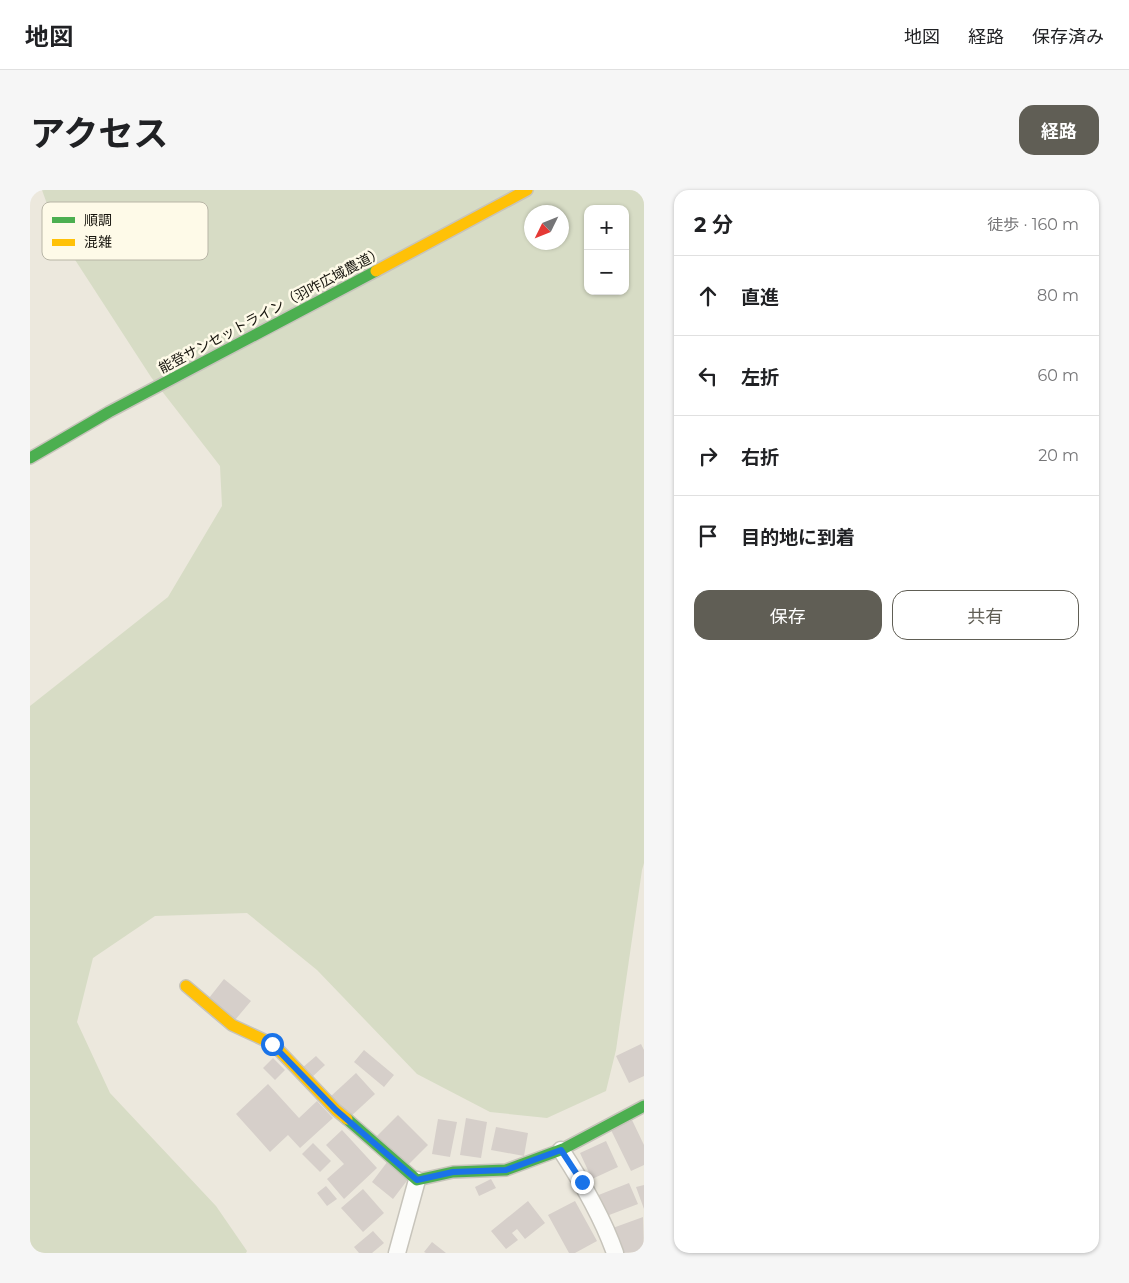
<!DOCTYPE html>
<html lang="ja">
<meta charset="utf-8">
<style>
:root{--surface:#fff;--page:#f6f6f6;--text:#202124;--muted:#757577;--line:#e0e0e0;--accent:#605e55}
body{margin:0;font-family:Montserrat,"Noto Sans JP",sans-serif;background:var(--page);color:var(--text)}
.controls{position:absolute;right:15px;top:15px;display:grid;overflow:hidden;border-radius:10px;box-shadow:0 1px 4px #0004}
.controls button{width:45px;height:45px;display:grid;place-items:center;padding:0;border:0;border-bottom:1px solid var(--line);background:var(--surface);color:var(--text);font:25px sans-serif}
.compass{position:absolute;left:494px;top:15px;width:45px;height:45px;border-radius:50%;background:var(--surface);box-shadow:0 1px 4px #0004;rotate:227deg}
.stop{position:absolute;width:15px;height:15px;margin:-11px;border:4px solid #1a73e8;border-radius:50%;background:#fff}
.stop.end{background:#1a73e8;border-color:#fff;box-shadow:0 1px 5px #0008}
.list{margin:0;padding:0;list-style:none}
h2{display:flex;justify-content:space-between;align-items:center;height:65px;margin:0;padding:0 20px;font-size:21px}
h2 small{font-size:16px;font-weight:400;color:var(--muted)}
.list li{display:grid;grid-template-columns:32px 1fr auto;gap:15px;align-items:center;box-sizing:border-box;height:80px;padding:0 20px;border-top:1px solid var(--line)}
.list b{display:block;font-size:19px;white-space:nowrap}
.list em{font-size:16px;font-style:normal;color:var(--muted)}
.actions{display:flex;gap:10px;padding:15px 20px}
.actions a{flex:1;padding:11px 0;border:1px solid var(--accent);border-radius:15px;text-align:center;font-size:18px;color:var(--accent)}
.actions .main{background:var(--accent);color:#fff}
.icon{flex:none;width:28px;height:28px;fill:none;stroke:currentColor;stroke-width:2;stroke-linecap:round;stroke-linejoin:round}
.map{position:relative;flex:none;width:614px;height:1063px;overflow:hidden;border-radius:15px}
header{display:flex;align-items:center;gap:30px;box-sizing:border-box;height:70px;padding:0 25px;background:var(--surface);border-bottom:1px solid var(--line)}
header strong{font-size:24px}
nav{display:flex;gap:28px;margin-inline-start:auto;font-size:18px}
.intro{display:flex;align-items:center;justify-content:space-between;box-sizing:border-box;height:120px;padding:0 30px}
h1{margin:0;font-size:35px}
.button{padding:12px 22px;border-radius:15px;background:var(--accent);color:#fff;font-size:18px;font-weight:700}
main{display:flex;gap:30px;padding:0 30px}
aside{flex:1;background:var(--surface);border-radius:15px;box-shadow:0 1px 4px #0004}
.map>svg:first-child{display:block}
.green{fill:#d7dcc5;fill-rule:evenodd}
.building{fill:#d6cfca}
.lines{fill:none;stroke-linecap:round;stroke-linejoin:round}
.street-casing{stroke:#c7c4bb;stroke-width:19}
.fast-casing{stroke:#c7c4bb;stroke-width:14}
.slow-casing{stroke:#c7c4bb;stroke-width:14}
.street{stroke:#fcfcfa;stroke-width:16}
.fast{stroke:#4caf50;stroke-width:11}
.slow{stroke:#ffc107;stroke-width:11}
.route{stroke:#1a73e8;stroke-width:6}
.labels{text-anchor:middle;stroke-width:5;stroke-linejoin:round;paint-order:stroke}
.street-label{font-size:14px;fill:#15130c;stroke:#fefae8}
.key{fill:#fefae8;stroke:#b8b5a6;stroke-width:1}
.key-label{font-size:14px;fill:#15130c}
</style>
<header>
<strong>地図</strong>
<nav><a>地図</a><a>経路</a><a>保存済み</a></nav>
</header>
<div class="intro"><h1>アクセス</h1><a class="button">経路</a></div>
<main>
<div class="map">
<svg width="614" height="1063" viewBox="0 0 614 1063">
<rect width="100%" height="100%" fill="#ece8dd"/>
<path class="green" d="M 12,0 L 614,0 L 614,673 L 612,680 L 586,860 L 576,901 L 517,928 L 460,922 L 387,884 L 287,780 L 217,723 L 125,726 L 63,768 L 47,832 L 80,903 L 186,1016 L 217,1061 L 216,1063 L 0,1063 L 0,516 L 138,407 L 192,316 L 190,276 L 121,187 L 27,42 ZM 558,19 L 595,19 L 595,101 L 558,101 ZM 502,22 L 532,22 L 532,52 L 502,52 Z"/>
<path class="building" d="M 194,789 L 221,811 L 205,830 L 179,808 Z
M 611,854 L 614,860 L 614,886 L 599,893 L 586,866 Z
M 334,860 L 364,885 L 354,897 L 324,872 Z
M 286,866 L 295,875 L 281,888 L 272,878 Z
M 243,868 L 255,880 L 245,890 L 233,878 Z
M 326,883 L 345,904 L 319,928 L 300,907 Z
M 238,894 L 269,928 L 287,911 L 303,928 L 270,958 L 258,945 L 240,962 L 206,924 Z
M 368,925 L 398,955 L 376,977 L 346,947 Z
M 436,928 L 457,932 L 451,968 L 430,965 Z
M 408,929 L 427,932 L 420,967 L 402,964 Z
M 602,930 L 614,955 L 614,975 L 601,981 L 581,940 Z
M 466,937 L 498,943 L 494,966 L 461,960 Z
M 312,940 L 347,978 L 314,1009 L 297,989 L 314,974 L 296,955 Z
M 576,951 L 588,977 L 562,989 L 550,963 Z
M 283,953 L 301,971 L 290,982 L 272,964 Z
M 358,971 L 379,988 L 363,1009 L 342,992 Z
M 461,989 L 466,998 L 449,1006 L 445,997 Z
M 599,993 L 608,1014 L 574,1027 L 566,1006 Z
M 614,995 L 614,1019 L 606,997 Z
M 296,996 L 307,1009 L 297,1016 L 287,1003 Z
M 333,999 L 354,1023 L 333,1042 L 311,1018 Z
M 498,1011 L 515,1033 L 495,1049 L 487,1039 L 482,1043 L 488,1050 L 476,1059 L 461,1041 Z
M 545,1011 L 567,1051 L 545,1063 L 539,1063 L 518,1025 Z
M 613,1027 L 614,1062 L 589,1063 L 580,1039 Z
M 343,1041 L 354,1053 L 342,1063 L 329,1063 L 324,1057 Z
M 402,1052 L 416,1063 L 396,1063 L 394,1062 Z"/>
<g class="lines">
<g class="street-casing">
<path id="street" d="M 531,960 C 552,992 572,1026 585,1063
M 367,1063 L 387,990"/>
</g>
<g class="fast-casing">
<path id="fast" d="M 0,268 L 79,222 L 346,81
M 317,929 L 387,990 L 423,982 L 476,980 L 533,959 L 614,916"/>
</g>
<g class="slow-casing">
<path id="slow" d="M 346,81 L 497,0
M 156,796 L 202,835 L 243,854 L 306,920 L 317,929"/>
</g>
<use href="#street" class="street"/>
<use href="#fast" class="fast"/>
<use href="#slow" class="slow"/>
</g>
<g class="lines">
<path class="route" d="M 242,854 L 306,920 L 387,990 L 423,982 L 476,980 L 531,960 L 552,992"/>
</g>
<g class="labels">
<g class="street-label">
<text transform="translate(241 120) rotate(-28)" y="5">能登サンセットライン（羽咋広域農道）</text>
</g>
</g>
<rect x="12" y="12" width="166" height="58" rx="8" class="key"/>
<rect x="22" y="27" width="23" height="6" fill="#4caf50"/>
<rect x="22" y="49" width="23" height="7" fill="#ffc107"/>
<g class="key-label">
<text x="54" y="35">順調</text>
<text x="54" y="57">混雑</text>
</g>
</svg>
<div class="controls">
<button>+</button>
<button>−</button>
</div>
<svg class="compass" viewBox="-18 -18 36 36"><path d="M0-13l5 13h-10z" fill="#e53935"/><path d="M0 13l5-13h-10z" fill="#757577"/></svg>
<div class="stop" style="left:242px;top:854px"></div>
<div class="stop end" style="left:552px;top:992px"></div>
</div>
<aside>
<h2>2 分<small>徒歩 · 160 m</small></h2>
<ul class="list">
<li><svg class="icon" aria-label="ahead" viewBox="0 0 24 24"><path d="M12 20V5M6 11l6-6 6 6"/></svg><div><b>直進</b></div><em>80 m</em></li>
<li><svg class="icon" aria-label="left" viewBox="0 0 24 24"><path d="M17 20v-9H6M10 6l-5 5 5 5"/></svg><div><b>左折</b></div><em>60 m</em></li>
<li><svg class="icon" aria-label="right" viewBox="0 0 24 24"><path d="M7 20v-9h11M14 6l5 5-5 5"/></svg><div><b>右折</b></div><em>20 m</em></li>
<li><svg class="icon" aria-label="arrive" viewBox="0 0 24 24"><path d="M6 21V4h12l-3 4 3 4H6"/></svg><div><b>目的地に到着</b></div></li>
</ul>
<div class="actions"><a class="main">保存</a><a>共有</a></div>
</aside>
</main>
